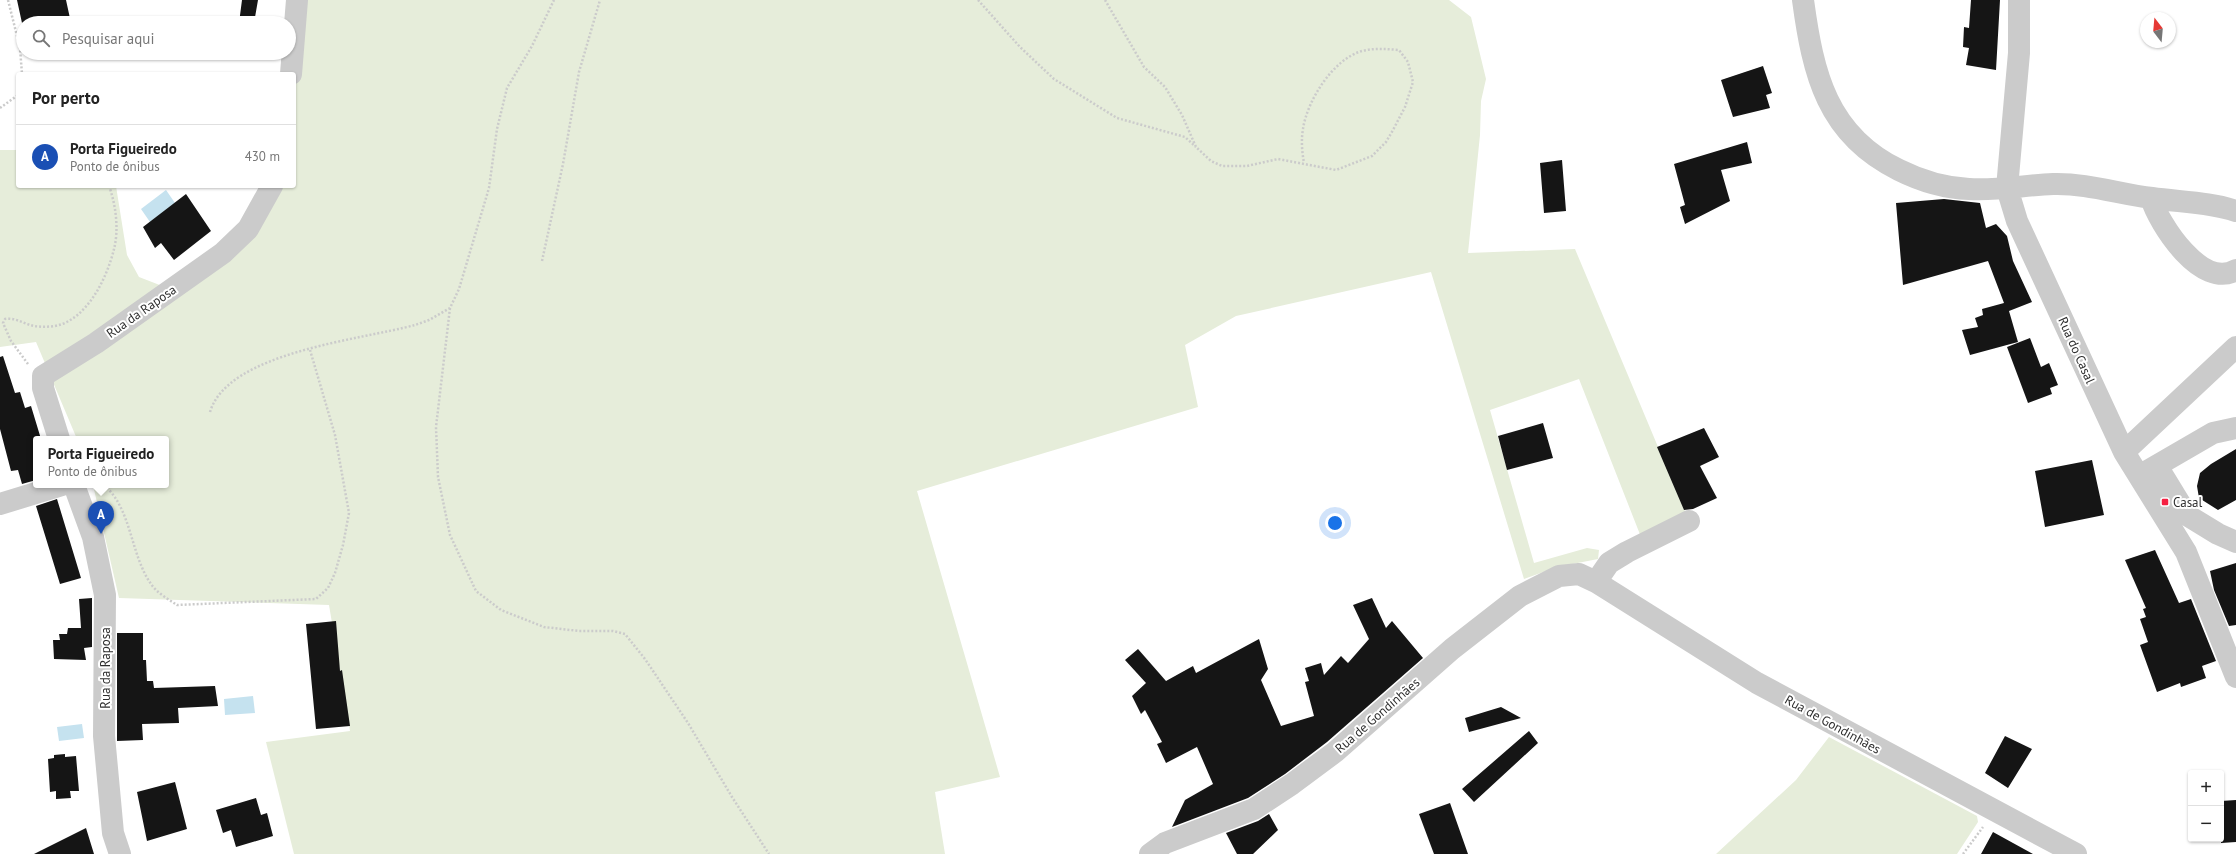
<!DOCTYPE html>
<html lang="pt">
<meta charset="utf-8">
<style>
:root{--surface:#fff;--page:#f6f6f6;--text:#222;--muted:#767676;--line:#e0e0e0;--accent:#0b8043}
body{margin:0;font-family:"PT Sans",sans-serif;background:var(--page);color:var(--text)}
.controls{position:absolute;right:12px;bottom:12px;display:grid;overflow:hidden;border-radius:4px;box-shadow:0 1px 3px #0004}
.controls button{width:36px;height:36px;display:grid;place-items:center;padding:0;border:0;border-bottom:1px solid var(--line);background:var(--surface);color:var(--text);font:20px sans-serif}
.compass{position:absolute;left:2140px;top:12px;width:36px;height:36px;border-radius:50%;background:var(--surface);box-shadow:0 1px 3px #0004;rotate:344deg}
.you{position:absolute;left:1335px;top:523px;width:14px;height:14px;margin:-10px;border:3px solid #fff;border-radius:50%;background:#1a73e8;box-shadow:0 0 0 6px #1a73e833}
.badge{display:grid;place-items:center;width:26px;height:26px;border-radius:50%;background:var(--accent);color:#fff;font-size:13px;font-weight:700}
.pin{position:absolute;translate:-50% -33px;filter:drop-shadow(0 1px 2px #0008)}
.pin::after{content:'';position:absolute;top:21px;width:14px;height:12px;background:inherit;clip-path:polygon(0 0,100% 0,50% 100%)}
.popup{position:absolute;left:33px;top:436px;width:136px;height:52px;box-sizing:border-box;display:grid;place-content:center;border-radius:4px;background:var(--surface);filter:drop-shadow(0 1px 3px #0005);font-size:13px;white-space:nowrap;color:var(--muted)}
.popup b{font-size:15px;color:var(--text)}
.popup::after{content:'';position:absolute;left:50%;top:100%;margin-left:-8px;border:8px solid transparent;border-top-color:var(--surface)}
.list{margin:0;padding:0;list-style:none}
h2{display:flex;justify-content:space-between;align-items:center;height:52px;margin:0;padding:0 16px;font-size:17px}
h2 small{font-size:13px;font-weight:400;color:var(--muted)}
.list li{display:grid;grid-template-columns:26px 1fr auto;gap:12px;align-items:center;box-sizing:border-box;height:64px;padding:0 16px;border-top:1px solid var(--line)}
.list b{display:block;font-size:15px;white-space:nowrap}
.list p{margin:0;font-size:13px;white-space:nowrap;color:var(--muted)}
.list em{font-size:13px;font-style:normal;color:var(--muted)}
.icon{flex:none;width:22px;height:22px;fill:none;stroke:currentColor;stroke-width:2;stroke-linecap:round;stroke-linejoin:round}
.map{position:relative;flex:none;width:2236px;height:854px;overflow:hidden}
.search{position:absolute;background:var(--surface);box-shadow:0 1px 3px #0004;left:16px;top:16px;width:280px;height:44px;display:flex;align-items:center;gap:10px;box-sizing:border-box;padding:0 14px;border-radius:22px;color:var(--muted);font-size:15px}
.panel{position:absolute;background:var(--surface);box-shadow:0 1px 3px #0004;left:16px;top:72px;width:280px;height:116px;border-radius:4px}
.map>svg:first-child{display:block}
.green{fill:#e6edda}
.water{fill:#c5e2ef}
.building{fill:#151515}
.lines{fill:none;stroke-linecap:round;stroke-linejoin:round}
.path{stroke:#cbcbcb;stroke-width:2.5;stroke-dasharray:2 2;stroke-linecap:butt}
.minor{stroke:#cbcbcb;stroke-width:22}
.poi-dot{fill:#f52042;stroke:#fff;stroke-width:1.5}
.labels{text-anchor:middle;stroke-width:4;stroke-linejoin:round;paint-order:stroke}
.street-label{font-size:13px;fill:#2e2e2e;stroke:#fff}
.poi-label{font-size:13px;fill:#2e2e2e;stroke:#fff;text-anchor:start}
</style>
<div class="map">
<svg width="2236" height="854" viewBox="0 0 2236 854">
<rect width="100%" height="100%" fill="#fff"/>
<path class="green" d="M 297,0 L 1449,0 L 1471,17 L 1486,79 L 1481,101 L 1480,135 L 1468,253 L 1575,249 L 1687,516 L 1641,537 L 1579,379 L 1490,410 L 1534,563 L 1587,548 L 1599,550 L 1598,559 L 1557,567 L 1524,579 L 1431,272 L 1236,316 L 1185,345 L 1198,407 L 917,491 L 1000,777 L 935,792 L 945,854 L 294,854 L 266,742 L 350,731 L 329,605 L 119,598 L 93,485 L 166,485 L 166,439 L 77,439 L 36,342 L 0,347 L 0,150 L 18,150 L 18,186 L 116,186 L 127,255 L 139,277 L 170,289 L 221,256 L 276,186 L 294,186 Z
M 1829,737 L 1977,816 L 1978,822 L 1957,854 L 1716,854 L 1796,780 Z"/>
<path class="water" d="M 166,190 L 175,203 L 150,222 L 141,209 Z
M 253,696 L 255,713 L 225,715 L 224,699 Z
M 82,724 L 84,738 L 59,741 L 57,727 Z"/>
<path class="building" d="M 17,0 L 66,0 L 71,23 L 22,23 Z
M 242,0 L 258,0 L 254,23 L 239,23 Z
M 1971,0 L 2000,0 L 1996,70 L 1966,65 L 1969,48 L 1963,47 L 1964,27 L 1969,28 Z
M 1763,66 L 1772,93 L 1766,95 L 1770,108 L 1733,117 L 1721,80 Z
M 1747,142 L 1752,163 L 1721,170 L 1730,201 L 1685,224 L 1680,207 L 1685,205 L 1674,164 Z
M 1562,160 L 1566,211 L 1544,213 L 1540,163 Z
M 186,194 L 211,231 L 174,260 L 161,243 L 155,248 L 143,227 Z
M 1944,199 L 1980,203 L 1986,228 L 1996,224 L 2007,236 L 2013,261 L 2032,302 L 2009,311 L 2018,342 L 1970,355 L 1962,330 L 1978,327 L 1975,318 L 1983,315 L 1982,309 L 2004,303 L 1988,261 L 1903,285 L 1896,203 Z
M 2030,338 L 2041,367 L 2049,363 L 2058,385 L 2050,388 L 2052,394 L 2028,403 L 2007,347 Z
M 3,356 L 15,393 L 20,392 L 25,408 L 31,406 L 41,439 L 36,439 L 36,480 L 22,484 L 18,470 L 11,471 L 0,429 L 0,357 Z
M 1543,423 L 1553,458 L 1507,470 L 1498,436 Z
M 1704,428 L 1719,457 L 1700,466 L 1717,498 L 1693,509 L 1684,510 L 1657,447 Z
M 2236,449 L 2236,500 L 2218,510 L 2199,498 L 2197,486 L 2200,473 L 2211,464 Z
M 2092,460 L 2104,515 L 2045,527 L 2035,471 Z
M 57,499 L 81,578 L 60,584 L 36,506 Z
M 2155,550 L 2179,603 L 2191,599 L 2216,661 L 2202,666 L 2206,678 L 2181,687 L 2180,683 L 2157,692 L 2140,645 L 2148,642 L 2140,619 L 2146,617 L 2143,609 L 2146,608 L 2125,560 Z
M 2236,563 L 2236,625 L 2229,626 L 2214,590 L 2210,571 Z
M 92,598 L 92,647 L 84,648 L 86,660 L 54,659 L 53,640 L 60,640 L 59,634 L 67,634 L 68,628 L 81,628 L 79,599 Z
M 1372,598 L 1386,628 L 1392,621 L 1423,658 L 1327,742 L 1285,774 L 1248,798 L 1172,827 L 1185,800 L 1213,784 L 1197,747 L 1166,763 L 1157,744 L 1162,742 L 1145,710 L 1141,714 L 1132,696 L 1146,683 L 1125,660 L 1138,649 L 1166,681 L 1193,666 L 1196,673 L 1259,639 L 1268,669 L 1261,680 L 1281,726 L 1314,716 L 1305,682 L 1309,681 L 1305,668 L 1321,663 L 1324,675 L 1341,656 L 1348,663 L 1369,639 L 1353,605 Z
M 336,621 L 340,671 L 342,670 L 350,726 L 316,729 L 306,624 Z
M 117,633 L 143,633 L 143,660 L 146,660 L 147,681 L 153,681 L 154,688 L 215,686 L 218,706 L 178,708 L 179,723 L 142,724 L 143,740 L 117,741 Z
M 1501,707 L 1521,718 L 1469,732 L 1465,718 Z
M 1529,731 L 1538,743 L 1474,802 L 1462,789 Z
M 2005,736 L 2032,749 L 2008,788 L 1985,773 Z
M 65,754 L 65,757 L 76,756 L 79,791 L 70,791 L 71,798 L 56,799 L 56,791 L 50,792 L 48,759 L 54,758 L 54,755 Z
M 175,782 L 187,829 L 147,841 L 137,792 Z
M 256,798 L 261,815 L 267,813 L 273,836 L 236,847 L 231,830 L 223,833 L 216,810 Z
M 2236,800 L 2236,842 L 2221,843 L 2221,801 Z
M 1450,803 L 1468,854 L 1434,854 L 1419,814 Z
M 1269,814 L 1278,830 L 1253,854 L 1237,854 L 1226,833 L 1258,821 Z
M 86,828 L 94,854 L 34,854 Z
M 1993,832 L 2033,854 L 1981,854 Z"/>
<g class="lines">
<path class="path" d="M 8,0 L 20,48 L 22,74
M 978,0 L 1020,47 L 1054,79 L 1117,118 L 1185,137 L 1196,147
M 1105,0 L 1144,67 L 1165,87 L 1182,115 L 1196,147 L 1211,161 L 1222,166 L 1247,166 L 1278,159 L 1336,170 L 1372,156 L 1386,142 L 1393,130 L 1405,107 L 1413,82 L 1408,62 L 1399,50 C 1386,49 1374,48 1362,51 C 1333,59 1307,101 1303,129 C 1301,140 1302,152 1304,163
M 0,108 L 18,95
M 542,261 L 563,164 L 579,72 L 600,0
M 450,308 L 436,427 L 438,477 L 450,535 L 476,591 L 501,610 L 544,627 L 579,631 L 613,631 L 625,634 L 645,659 L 688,723 L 732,797 L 769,854
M 28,364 L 11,341 L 3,323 L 5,319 C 15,317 24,324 34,326 C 41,327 48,327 55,326 C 87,320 107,278 114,249 C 119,230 116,205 109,186
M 210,412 C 228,352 360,340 415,325 L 429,320 L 450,308 L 459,289 L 489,188 L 497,129 L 507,88 L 532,46 L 554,0
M 104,485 C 132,509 130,554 151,584 C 157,593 168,599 177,605 L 316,599 L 328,588 L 335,573 L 343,545 L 349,513 L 335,435 L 310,350
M 1963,854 L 1983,827"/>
<path class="minor" d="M 1803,0 C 1813,74 1827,135 1899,170 C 1921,181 1945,188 1969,189 C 1997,191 2025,185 2053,184 C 2087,183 2119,194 2152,198 C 2179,202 2210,202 2236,211
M 2019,0 L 2019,53 L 2007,188 L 2017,221 L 2124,452 L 2186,552 L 2236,677
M 291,74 L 297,0
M 2151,198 C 2159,225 2202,290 2236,270
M 59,439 L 43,388 L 43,376 L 96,343 L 223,253 L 248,229 L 272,186
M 2124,452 L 2236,347
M 2157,466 L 2187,515 L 2218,534 L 2236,542
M 2144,473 L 2213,433 L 2236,428
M 74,485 L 93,537 L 105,595 L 104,736 L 113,833 L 120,854
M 0,504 L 62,485
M 1596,582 L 1609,563 L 1627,552 L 1689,521
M 1150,854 L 1165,843 L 1254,809 L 1292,784 L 1335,752 L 1452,649 L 1520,596 L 1559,576 L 1579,574 L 1596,582 L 1757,683 L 2076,854"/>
</g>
<rect class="poi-dot" x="2161" y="498" width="8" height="8" rx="2"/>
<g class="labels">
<g class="street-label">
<text transform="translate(141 311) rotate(-35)" y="5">Rua da Raposa</text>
<text transform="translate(2077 350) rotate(66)" y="5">Rua do Casal</text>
<text transform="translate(105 668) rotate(-90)" y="5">Rua da Raposa</text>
<text transform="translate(1377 715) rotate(-41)" y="5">Rua de Gondinhães</text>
<text transform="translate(1833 724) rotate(29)" y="5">Rua de Gondinhães</text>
</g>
<g class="poi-label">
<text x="2173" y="507">Casal</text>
</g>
</g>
</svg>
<div class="controls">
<button>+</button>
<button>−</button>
</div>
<svg class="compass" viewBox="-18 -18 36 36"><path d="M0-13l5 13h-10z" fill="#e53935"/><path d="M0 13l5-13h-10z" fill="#767676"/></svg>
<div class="you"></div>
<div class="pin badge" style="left:101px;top:534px;background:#1a4fb4">A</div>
<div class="popup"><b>Porta Figueiredo</b>Ponto de ônibus</div>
<div class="search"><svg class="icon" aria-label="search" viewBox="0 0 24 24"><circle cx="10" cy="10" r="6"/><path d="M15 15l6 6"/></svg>Pesquisar aqui</div>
<section class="panel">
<h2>Por perto<small></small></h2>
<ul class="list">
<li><span class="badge" style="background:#1a4fb4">A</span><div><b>Porta Figueiredo</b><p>Ponto de ônibus</p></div><em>430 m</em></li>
</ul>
</section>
</div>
